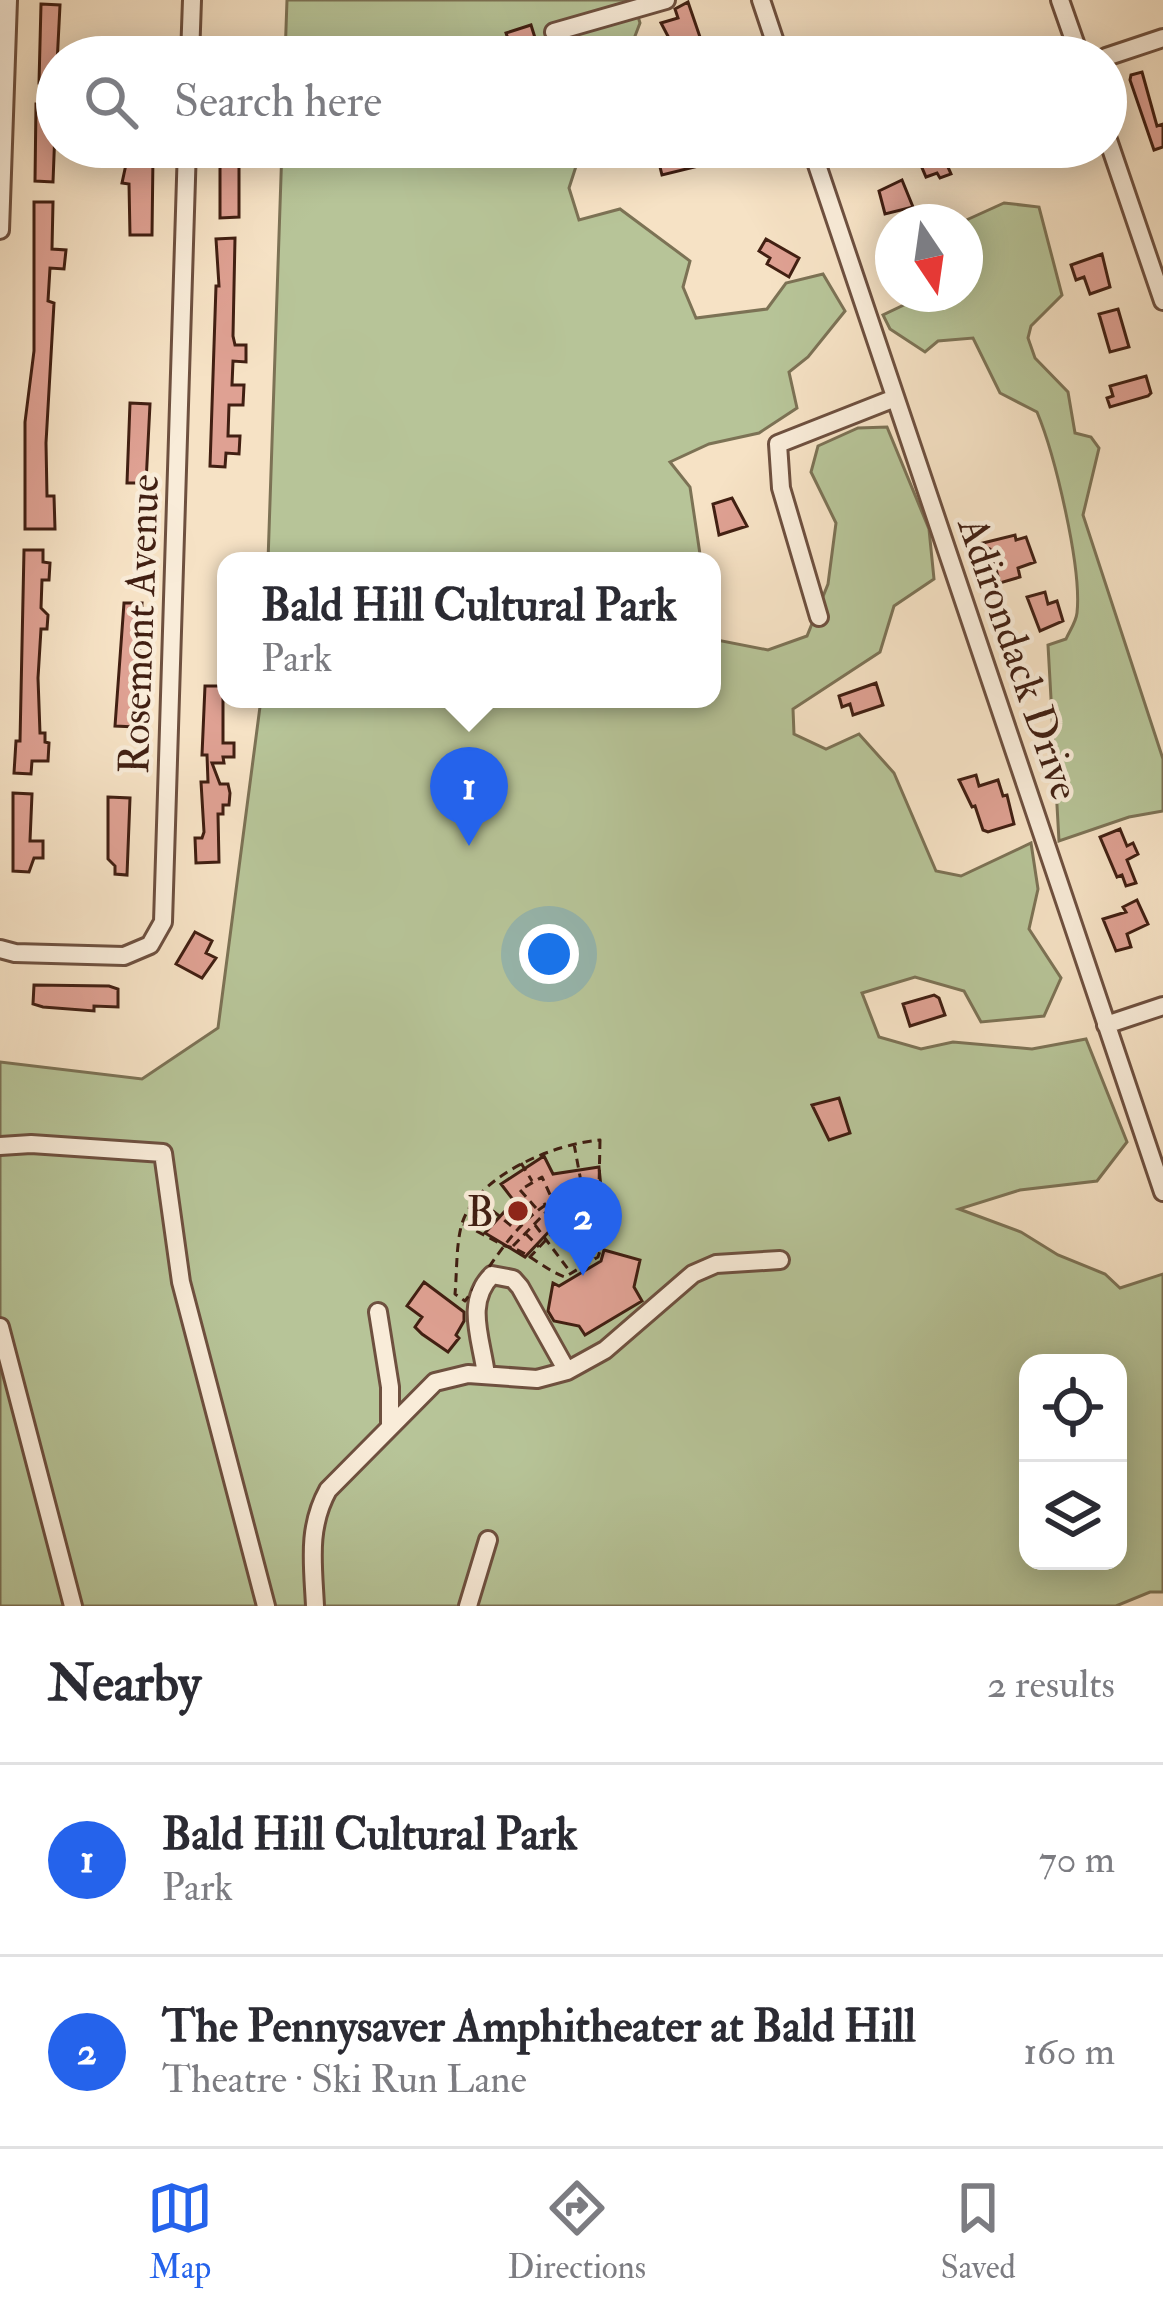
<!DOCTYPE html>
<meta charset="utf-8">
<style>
:root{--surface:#fff;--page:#f7f7f7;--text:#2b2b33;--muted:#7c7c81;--line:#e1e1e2;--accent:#2563eb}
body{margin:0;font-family:"IM FELL Double Pica",serif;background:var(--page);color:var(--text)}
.controls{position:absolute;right:36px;bottom:36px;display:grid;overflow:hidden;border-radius:24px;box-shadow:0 6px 30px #0003}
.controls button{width:108px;height:108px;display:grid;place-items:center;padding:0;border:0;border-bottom:3px solid var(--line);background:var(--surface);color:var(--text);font:60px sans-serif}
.compass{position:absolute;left:875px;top:204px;width:108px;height:108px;border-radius:50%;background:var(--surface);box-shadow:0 6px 30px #0003;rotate:167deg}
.you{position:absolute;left:549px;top:954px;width:42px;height:42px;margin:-30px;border:9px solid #fff;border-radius:50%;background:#1a73e8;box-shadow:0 0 0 18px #1a73e833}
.badge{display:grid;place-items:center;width:78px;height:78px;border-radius:50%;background:var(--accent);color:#fff;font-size:39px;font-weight:700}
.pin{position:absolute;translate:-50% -99px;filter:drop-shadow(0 3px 6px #0008)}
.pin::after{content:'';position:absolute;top:63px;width:42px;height:36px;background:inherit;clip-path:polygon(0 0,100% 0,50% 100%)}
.popup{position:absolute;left:217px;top:552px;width:504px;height:156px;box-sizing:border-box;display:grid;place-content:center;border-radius:24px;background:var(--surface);filter:drop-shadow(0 3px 9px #0005);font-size:39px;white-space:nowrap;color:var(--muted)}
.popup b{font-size:45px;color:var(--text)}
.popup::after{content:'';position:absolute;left:50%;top:100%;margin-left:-24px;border:24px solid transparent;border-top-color:var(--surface)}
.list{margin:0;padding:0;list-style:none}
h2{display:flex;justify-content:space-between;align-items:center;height:156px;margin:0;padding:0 48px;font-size:51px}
h2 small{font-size:39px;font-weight:400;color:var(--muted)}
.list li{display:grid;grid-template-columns:78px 1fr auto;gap:36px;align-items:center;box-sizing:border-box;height:192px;padding:0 48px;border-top:3px solid var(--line)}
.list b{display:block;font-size:45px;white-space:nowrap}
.list p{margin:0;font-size:39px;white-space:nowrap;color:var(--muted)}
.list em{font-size:39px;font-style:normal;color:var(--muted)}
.icon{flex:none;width:66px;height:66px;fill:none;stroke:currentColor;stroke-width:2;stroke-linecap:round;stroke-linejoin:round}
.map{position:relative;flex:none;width:1163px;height:1606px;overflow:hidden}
.search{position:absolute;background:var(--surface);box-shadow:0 6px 30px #0003;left:36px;right:36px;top:36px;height:132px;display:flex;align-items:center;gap:30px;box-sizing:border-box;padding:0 42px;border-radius:66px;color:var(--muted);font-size:45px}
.sheet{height:540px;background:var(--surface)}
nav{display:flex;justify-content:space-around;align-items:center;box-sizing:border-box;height:168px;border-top:3px solid var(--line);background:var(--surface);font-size:33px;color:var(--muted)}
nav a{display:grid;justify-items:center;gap:6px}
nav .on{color:var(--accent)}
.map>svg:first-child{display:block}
.green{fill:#b7c498;stroke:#7c7255;stroke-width:3;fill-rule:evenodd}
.building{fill:#dfa193;stroke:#411f12;stroke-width:3}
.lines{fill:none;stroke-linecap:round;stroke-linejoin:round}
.minor-casing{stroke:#6e503f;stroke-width:22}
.path{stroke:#411f12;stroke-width:3;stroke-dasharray:9 6;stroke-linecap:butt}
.minor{stroke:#f9ecd9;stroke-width:16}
.poi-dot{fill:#8f2418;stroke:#f9ecd9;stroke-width:4.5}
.labels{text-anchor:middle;stroke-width:9;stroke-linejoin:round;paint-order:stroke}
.street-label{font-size:42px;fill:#411f12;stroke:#f9ecd9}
.poi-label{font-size:42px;fill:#411f12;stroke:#f9ecd9;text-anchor:end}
</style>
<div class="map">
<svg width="1163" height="1606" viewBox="0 0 1163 1606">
<rect width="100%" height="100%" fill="#f6e2c5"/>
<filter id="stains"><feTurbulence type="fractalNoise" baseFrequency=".00167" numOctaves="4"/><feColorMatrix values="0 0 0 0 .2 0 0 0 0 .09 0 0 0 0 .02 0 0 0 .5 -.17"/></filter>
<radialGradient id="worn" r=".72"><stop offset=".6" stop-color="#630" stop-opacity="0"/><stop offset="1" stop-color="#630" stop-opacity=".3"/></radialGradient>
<path class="green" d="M 287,0 L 633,0 L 640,23 L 627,57 L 285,57 Z
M 282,147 L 623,147 L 579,157 L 569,188 L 579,220 L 620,209 L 690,261 L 683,287 L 696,318 L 767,309 L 786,283 L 823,274 L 845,311 L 808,357 L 789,372 L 797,408 L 759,433 L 709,444 L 670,462 L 690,487 L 701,561 L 268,561 Z
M 1004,203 L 1039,207 L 1062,295 L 1031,326 L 1028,338 L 1035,358 L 1068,392 L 1075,433 L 1091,437 L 1099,448 L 1083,515 L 1163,759 L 1163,811 L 1129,817 L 1059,841 L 1048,645 L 1066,639 C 1070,630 1076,622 1077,613 C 1082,568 1055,455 1037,412 L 1000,393 L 973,338 L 938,341 L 925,352 L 890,329 L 883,315 L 927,294 L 965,294 L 965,222 L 962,222 Z
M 887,427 L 929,529 L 934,579 L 894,606 L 880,652 L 793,709 L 794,734 L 826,749 L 859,734 L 894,773 L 936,871 L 961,876 L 1031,843 L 1038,889 L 1029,929 L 1061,978 L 1044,1016 L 981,1022 L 964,991 L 915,977 L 862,993 L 879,1037 L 921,1049 L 953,1042 L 1032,1049 L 1086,1039 L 1127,1142 L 1097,1181 L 1020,1190 L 959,1209 L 1021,1232 L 1058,1255 L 1105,1274 L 1120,1288 L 1163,1274 L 1163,1592 L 1150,1592 L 1116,1606 L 0,1606 L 0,1062 L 142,1079 L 218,1028 L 261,699 L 712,699 L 712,639 L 768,650 L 807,636 L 828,584 L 836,523 L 811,472 L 818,446 L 858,428 ZM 1028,1363 L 1118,1363 L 1118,1561 L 1028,1561 Z"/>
<path class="building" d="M 688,2 L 700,37 L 671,42 L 661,23 L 678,18 L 675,9 Z
M 41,4 L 60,5 L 56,84 L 39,83 Z
M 531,25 L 541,57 L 514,57 L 506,33 Z
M 1142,72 L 1157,126 L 1163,124 L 1163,147 L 1154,150 L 1130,80 L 1131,75 Z
M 36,104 L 56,104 L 53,182 L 35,181 Z
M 220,147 L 239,147 L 239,217 L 220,218 Z
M 665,147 L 691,147 L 692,153 L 700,151 L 703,165 L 662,175 L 659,163 L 668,161 Z
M 940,147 L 996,147 L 997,148 L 948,167 L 951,174 L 940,178 L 937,173 L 926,177 L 920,163 L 942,155 Z
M 128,155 L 153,156 L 152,235 L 130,235 L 129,184 L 122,183 Z
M 902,180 L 913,207 L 885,214 L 879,191 Z
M 34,202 L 53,202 L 52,249 L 66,250 L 64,269 L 50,268 L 48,301 L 54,303 L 46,443 L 47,496 L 54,496 L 55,529 L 25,529 L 25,422 L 34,351 Z
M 235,238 L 233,336 L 235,345 L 246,345 L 246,362 L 233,361 L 232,385 L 244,385 L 243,405 L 229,405 L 228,436 L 240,436 L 239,454 L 226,453 L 225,467 L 210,466 L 216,286 L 219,286 L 216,239 Z
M 766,239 L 799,258 L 789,277 L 767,264 L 770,258 L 759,251 Z
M 1102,254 L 1110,287 L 1090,294 L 1084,277 L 1076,280 L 1071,265 Z
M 1118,309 L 1129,347 L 1110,352 L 1099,314 Z
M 1146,376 L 1151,393 L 1148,396 L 1110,407 L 1107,398 L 1113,396 L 1110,386 Z
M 130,403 L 150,404 L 146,483 L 127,483 Z
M 732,498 L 747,526 L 719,535 L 713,504 Z
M 1015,535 L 1016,540 L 1026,537 L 1035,562 L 1018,568 L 1020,577 L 1000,583 L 990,549 L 979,544 Z
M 24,550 L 43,550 L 43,562 L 50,563 L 49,580 L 42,580 L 41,608 L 48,615 L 47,629 L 41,629 L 38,678 L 40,733 L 45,733 L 45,742 L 49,743 L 48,761 L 32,761 L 31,774 L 14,773 L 16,741 L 20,741 Z
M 1045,592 L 1048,604 L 1057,601 L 1063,621 L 1040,631 L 1027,597 Z
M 124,603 L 142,603 L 136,727 L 115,726 Z
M 876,683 L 883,705 L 853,715 L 850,704 L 842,707 L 839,696 Z
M 205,686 L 223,686 L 223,743 L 234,743 L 234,757 L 223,757 L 224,763 L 212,763 L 220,784 L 228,784 L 230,793 L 229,805 L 223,805 L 223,814 L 218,814 L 219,862 L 196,863 L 195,838 L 202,838 L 204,832 L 201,782 L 208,782 L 207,755 L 202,755 Z
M 976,775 L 979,786 L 998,780 L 1003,796 L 1007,795 L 1014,824 L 988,832 L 983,830 L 975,806 L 972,807 L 959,780 Z
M 13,793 L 32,794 L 30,841 L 43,841 L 43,858 L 34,858 L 29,872 L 13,871 Z
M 108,797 L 130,798 L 127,875 L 115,874 L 115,866 L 108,859 Z
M 1120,829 L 1127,846 L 1133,843 L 1138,854 L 1127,860 L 1136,883 L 1126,886 L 1122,875 L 1117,877 L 1100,837 Z
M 1137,900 L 1148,924 L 1127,934 L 1131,947 L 1116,951 L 1103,919 L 1126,912 L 1123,907 Z
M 195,932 L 212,941 L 206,953 L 216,958 L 202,978 L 176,964 Z
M 34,985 L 109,986 L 118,989 L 118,1007 L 94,1006 L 94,1011 L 43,1007 L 33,1004 Z
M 934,995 L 939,998 L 945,1015 L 910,1026 L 903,1004 Z
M 839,1098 L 850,1133 L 829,1140 L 812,1105 Z
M 544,1156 L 553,1174 L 599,1167 L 603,1209 L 556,1224 L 525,1257 L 485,1233 L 514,1201 L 501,1184 Z
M 604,1250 L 640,1260 L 634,1287 L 642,1301 L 585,1335 L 579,1326 L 554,1321 L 548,1311 L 553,1283 L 559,1286 L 601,1261 Z
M 424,1282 L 464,1312 L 464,1321 L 456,1335 L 459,1338 L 448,1352 L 422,1334 L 415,1327 L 422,1317 L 407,1306 Z"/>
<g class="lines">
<g class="minor-casing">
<path id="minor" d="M 761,0 L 780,57
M 1060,0 L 1080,57
M 554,32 L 666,0
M 190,57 L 192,0
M 1106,57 L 1163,38
M 1106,134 L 1163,301
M 811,147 L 1163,1192
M 0,230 L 8,0
M 819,617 L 781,488 L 778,444 L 895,398
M 0,949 L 15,953 L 124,956 L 150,945 L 163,922 L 187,147
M 1106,1025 L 1163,1006
M 0,1146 L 31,1144 L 163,1153 L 181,1282 L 266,1606
M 378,1312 L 390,1387 L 390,1424
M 0,1327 L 73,1606
M 486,1375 C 482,1340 464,1303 492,1275 L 513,1279 L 520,1287 L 567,1371
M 315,1606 C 313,1564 307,1528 328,1490 L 435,1382 L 468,1374 L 537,1379 L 567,1371 L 605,1350 L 693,1274 L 716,1264 L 780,1260
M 468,1606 L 488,1540"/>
</g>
<path class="path" d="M 600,1140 L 599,1188 C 529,1192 503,1250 465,1301 L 455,1294 C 457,1272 456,1248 461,1227 C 474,1176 553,1144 600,1140 Z
M 574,1144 L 582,1187
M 521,1163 L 532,1181
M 481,1201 L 515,1229
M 569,1202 L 593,1258
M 544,1203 L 582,1265
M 536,1208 L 520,1190 L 542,1177 L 552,1199
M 463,1224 L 505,1246 C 525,1249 544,1270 565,1277 L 598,1257 L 600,1251 L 602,1212 L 596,1193
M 535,1225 L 571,1273
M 526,1234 L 539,1247
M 513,1246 L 549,1209 L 599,1190
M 529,1258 L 559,1226 L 600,1213"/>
<use href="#minor" class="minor"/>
</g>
<circle class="poi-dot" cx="518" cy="1211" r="12"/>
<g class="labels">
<g class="street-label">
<text transform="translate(138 624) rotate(-88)" y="15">Rosemont Avenue</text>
<text transform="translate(1020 658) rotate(71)" y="15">Adirondack Drive</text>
</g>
<g class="poi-label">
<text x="494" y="1226">B</text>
</g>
</g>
<rect width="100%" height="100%" filter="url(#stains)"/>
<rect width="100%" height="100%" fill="url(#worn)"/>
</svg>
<div class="controls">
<button><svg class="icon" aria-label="locate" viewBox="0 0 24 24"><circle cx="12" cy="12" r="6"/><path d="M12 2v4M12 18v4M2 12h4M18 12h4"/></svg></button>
<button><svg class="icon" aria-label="layers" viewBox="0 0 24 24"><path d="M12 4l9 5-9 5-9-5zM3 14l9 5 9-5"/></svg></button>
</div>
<svg class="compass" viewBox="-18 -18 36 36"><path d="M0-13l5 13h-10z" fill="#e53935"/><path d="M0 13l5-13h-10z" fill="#7c7c81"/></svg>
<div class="you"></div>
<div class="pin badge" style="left:469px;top:846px">1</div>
<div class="popup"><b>Bald Hill Cultural Park</b>Park</div>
<div class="pin badge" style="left:583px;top:1276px">2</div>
<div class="search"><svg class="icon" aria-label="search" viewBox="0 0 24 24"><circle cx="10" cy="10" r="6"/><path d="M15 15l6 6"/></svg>Search here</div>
</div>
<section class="sheet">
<h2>Nearby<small>2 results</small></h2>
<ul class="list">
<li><span class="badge">1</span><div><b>Bald Hill Cultural Park</b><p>Park</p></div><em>70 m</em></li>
<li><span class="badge">2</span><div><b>The Pennysaver Amphitheater at Bald Hill</b><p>Theatre · Ski Run Lane</p></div><em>160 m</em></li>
</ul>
</section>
<nav>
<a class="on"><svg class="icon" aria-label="map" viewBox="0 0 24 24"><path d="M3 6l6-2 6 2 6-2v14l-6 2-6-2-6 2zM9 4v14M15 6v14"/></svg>Map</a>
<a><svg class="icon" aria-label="directions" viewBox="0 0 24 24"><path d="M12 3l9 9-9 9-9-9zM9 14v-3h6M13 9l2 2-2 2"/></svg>Directions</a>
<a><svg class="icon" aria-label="saved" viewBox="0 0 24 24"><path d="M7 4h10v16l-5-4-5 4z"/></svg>Saved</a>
</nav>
